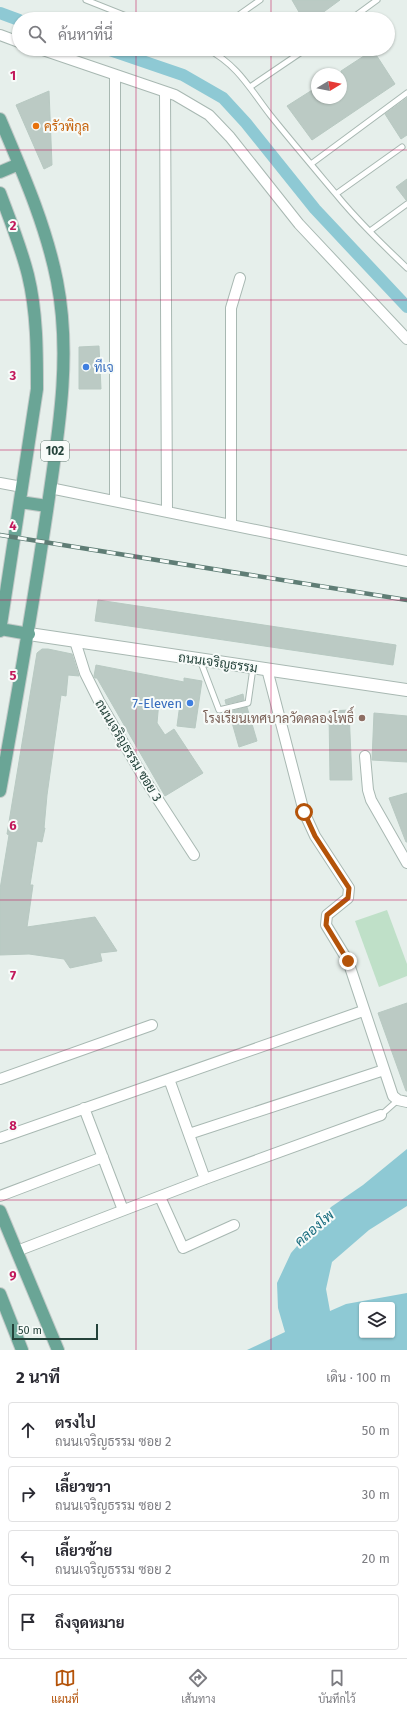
<!DOCTYPE html>
<html lang="th">
<meta charset="utf-8">
<style>
:root{--surface:#fff;--page:#f2f2f3;--text:#2b2b33;--muted:#7c7c81;--line:#e1e1e2;--accent:#b45309}
body{margin:0;font-family:"Fira Sans",Sarabun,sans-serif;background:var(--page);color:var(--text)}
.controls{position:absolute;right:12px;bottom:12px;display:grid;overflow:hidden;border-radius:4px;box-shadow:0 1px 3px #0004}
.controls button{width:36px;height:36px;display:grid;place-items:center;padding:0;border:0;border-bottom:1px solid var(--line);background:var(--surface);color:var(--text);font:20px sans-serif}
.compass{position:absolute;left:311px;top:68px;width:36px;height:36px;border-radius:50%;background:var(--surface);box-shadow:0 1px 3px #0004;rotate:80deg}
.scale{position:absolute;left:12px;bottom:10px;width:86px;box-sizing:border-box;padding-left:4px;border:2px solid #24423a;border-top:0;font-size:11px;line-height:14px;white-space:nowrap;color:#24423a;-webkit-text-stroke:3px #f7fbf9;paint-order:stroke}
.stop{position:absolute;width:12px;height:12px;margin:-9px;border:3px solid #b45309;border-radius:50%;background:#fff}
.stop.end{background:#b45309;border-color:#fff;box-shadow:0 1px 4px #0008}
.list{margin:0;padding:0;list-style:none}
h2{display:flex;justify-content:space-between;align-items:center;height:52px;margin:0;padding:0 16px;font-size:17px}
h2 small{font-size:13px;font-weight:400;color:var(--muted)}
.list li{display:grid;grid-template-columns:26px 1fr auto;gap:12px;align-items:center;box-sizing:border-box;height:56px;margin:0 8px 8px;padding:0 8px;border:1px solid var(--line);border-radius:4px}
.list b{display:block;font-size:15px;white-space:nowrap}
.list p{margin:0;font-size:13px;white-space:nowrap;color:var(--muted)}
.list em{font-size:13px;font-style:normal;color:var(--muted)}
.icon{flex:none;width:22px;height:22px;fill:none;stroke:currentColor;stroke-width:2;stroke-linecap:round;stroke-linejoin:round}
.map{position:relative;flex:none;width:407px;height:1350px;overflow:hidden}
.search{position:absolute;background:var(--surface);box-shadow:0 1px 3px #0004;left:12px;right:12px;top:12px;height:44px;display:flex;align-items:center;gap:10px;box-sizing:border-box;padding:0 14px;border-radius:22px;color:var(--muted);font-size:15px}
.sheet{height:308px;background:var(--surface)}
nav{display:flex;justify-content:space-around;align-items:center;box-sizing:border-box;height:56px;border-top:1px solid var(--line);background:var(--surface);font-size:11px;color:var(--muted)}
nav a{display:grid;justify-items:center;gap:2px}
nav .on{color:var(--accent)}
.map>svg:first-child{display:block}
.green{fill:#bfe0c8}
.water{fill:#8ec9d4;fill-rule:evenodd}
.lines{fill:none;stroke-linecap:round;stroke-linejoin:round}
.canal{stroke:#8ec9d4;stroke-width:12}
.building{fill:#bbcac4;stroke:#b8c9c2}
.service-casing{stroke:#a8b8b2;stroke-width:7}
.minor-casing{stroke:#a8b8b2;stroke-width:12}
.tertiary-casing{stroke:#a8b8b2;stroke-width:14}
.primary-casing{stroke:#c2cac8;stroke-width:14}
.service{stroke:#fff;stroke-width:5}
.minor{stroke:#fff;stroke-width:10}
.tertiary{stroke:#fff;stroke-width:12}
.primary{stroke:#6aa596;stroke-width:12}
.rail-casing{stroke:#5f7d75;stroke-width:4.5}
.rail{stroke:#f7fbf9;stroke-width:3;stroke-dasharray:9;stroke-linecap:butt}
.route{stroke:#b45309;stroke-width:5}
.grid{fill:none;stroke:#c2185b;stroke-width:1;stroke-opacity:0.55}
.food-dot{fill:#e8710a;stroke:#f7fbf9;stroke-width:1.5}
.shop-dot{fill:#3f7fe0;stroke:#f7fbf9;stroke-width:1.5}
.education-dot{fill:#8d6e63;stroke:#f7fbf9;stroke-width:1.5}
.labels{text-anchor:middle;stroke-width:4;stroke-linejoin:round;paint-order:stroke}
.shield{fill:#f7fbf9;stroke:#637a73;stroke-width:1}
.shield-label{font-size:12px;font-weight:bold;fill:#24423a}
.food-label{font-size:13px;fill:#c56008;stroke:#f7fbf9;text-anchor:start}
.shop-label{font-size:13px;fill:#366cbe;stroke:#f7fbf9;text-anchor:start}
.street-label{font-size:13px;fill:#24423a;stroke:#f7fbf9}
.education-label{font-size:13px;fill:#785e54;stroke:#f7fbf9;text-anchor:end}
.water-label{font-size:14px;font-style:italic;fill:#1c6f80;stroke:#f7fbf9}
.grid-label{font-size:13px;text-anchor:middle;font-weight:bold;fill:#c2185b;stroke:#f7fbf9;stroke-width:4;stroke-linejoin:round;paint-order:stroke}
</style>
<div class="map">
<svg width="407" height="1350" viewBox="0 0 407 1350">
<rect width="100%" height="100%" fill="#e6efeb"/>
<path class="green" d="M 387,910 L 407,964 L 407,976 L 379,987 L 355,921 Z"/>
<path class="water" d="M 407,1149 L 407,1206 L 369,1230 L 332,1262 L 326,1289 L 330,1311 L 346,1304 L 407,1293 L 407,1350 L 247,1350 L 285,1332 L 278,1308 L 277,1283 L 291,1253 L 331,1207 L 363,1185 ZM 362,1305 L 392,1305 L 392,1335 L 362,1335 Z"/>
<g class="lines">
<path class="canal" d="M 0,13 L 19,20
M 107,49 L 183,75 L 223,98 L 246,123 L 315,209 L 407,307"/>
</g>
<path class="building" d="M 292,0 L 340,0 L 314,19 L 303,19 Z
M 373,50 L 395,84 L 312,140 L 287,106 L 317,87 L 317,98 L 341,98 L 341,71 Z
M 49,91 L 52,165 L 44,169 L 16,105 Z
M 407,98 L 407,135 L 401,139 L 385,114 Z
M 407,179 L 407,200 L 406,200 L 396,187 Z
M 99,346 L 101,389 L 79,389 L 79,347 Z
M 98,600 L 396,645 L 393,665 L 95,621 Z
M 42,649 L 48,649 L 72,654 L 79,676 L 68,675 L 66,696 L 61,695 L 47,795 L 44,828 L 45,828 L 42,842 L 37,841 L 30,885 L 33,885 L 27,927 L 95,917 L 117,951 L 100,953 L 102,961 L 70,968 L 64,959 L 29,954 L 0,955 L 0,889 L 9,835 L 7,834 L 37,653 Z
M 96,665 L 184,682 L 184,678 L 202,681 L 195,728 L 177,726 L 180,704 L 159,701 L 157,723 L 165,735 L 174,729 L 203,773 L 165,796 L 97,678 L 95,678 L 94,676 Z
M 243,694 L 244,700 L 226,704 L 225,700 Z
M 247,707 L 257,741 L 239,747 L 229,712 Z
M 349,710 L 352,780 L 330,780 L 329,711 Z
M 374,713 L 407,716 L 407,762 L 372,760 Z
M 407,793 L 407,842 L 406,842 L 389,798 Z
M 407,1003 L 407,1091 L 406,1091 L 378,1013 Z"/>
<g class="lines">
<g class="service-casing">
<path id="service" d="M 86,0 L 134,19
M 233,19 L 260,0
M 351,19 L 377,0
M 207,49 C 238,65 250,89 271,116 C 292,142 314,168 335,193 C 357,220 382,244 407,268
M 250,87 L 306,49
M 311,164 L 407,93
M 336,194 L 402,147
M 370,231 L 407,204
M 200,660 L 219,710 L 248,703 L 253,668
M 381,1115 L 398,1100"/>
</g>
<g class="minor-casing">
<path id="minor" d="M 0,35 L 19,42
M 40,49 L 175,95 L 209,115 L 230,137 L 299,224 L 407,339
M 165,92 L 167,512
M 0,483 L 22,487
M 50,488 L 407,561
M 115,501 L 115,75
M 231,525 L 231,308 L 240,278
M 75,641 L 85,673 L 99,701 L 144,778 L 194,855
M 267,669 L 304,812 L 315,836 L 349,888 L 348,898 L 327,915 L 326,925 L 348,961 L 393,1096 L 398,1100 L 407,1102
M 365,756 L 368,790 L 371,800 L 407,863
M 0,1079 L 152,1025
M 169,1079 L 205,1179
M 84,1108 L 123,1210
M 189,1134 L 384,1070
M 0,1138 L 363,1011
M 0,1196 L 103,1157
M 160,1197 L 183,1248 L 234,1225
M 17,1251 L 205,1179 L 381,1115"/>
</g>
<g class="tertiary-casing">
<path id="tertiary" d="M 29,634 L 407,690"/>
</g>
<g class="primary-casing">
<path id="primary" d="M 0,119 C 22,171 46,225 57,281 C 72,357 58,435 47,511 C 33,605 17,698 0,791
M 0,172 L 19,164
M 0,193 C 10,220 21,247 28,275 C 37,312 37,351 37,389 L 0,631
M 20,502 L 47,506
M 0,629 L 29,634
M 0,1211 L 58,1350
M 0,1294 L 22,1350"/>
</g>
<use href="#service" class="service"/>
<use href="#minor" class="minor"/>
<use href="#tertiary" class="tertiary"/>
<use href="#primary" class="primary"/>
<g class="rail-casing">
<path id="rail" d="M 0,535 L 407,600"/>
</g>
<use href="#rail" class="rail"/>
</g>
<g class="lines">
<path class="route" d="M 304,812 L 315,836 L 349,888 L 348,898 L 327,915 L 326,925 L 348,961"/>
</g>
<path class="grid" d="M 136,0 L 136,19M 271,0 L 271,19M 136,49 L 136,1350M 271,49 L 271,1350M 0,150 L 407,150M 0,300 L 407,300M 0,450 L 407,450M 0,600 L 407,600M 0,750 L 407,750M 0,900 L 407,900M 0,1050 L 407,1050M 0,1200 L 407,1200"/>
<circle class="food-dot" cx="36" cy="126" r="4"/>
<g class="shop-dot">
<circle cx="86" cy="367" r="4"/>
<circle cx="190" cy="703" r="4"/>
</g>
<circle class="education-dot" cx="362" cy="718" r="4"/>
<g class="labels">
<rect class="shield" x="41" y="441" width="28" height="20" rx="3"/>
<g class="shield-label">
<text x="55" y="455">102</text>
</g>
<g class="food-label">
<text x="44" y="131">ครัวพิกุล</text>
</g>
<g class="shop-label">
<text x="94" y="372">ทีเจ</text>
<text x="182" y="708" text-anchor="end">7-Eleven</text>
</g>
<g class="street-label">
<text transform="translate(218 662) rotate(8)" y="5">ถนนเจริญธรรม</text>
<text transform="translate(129 750) rotate(59)" y="5">ถนนเจริญธรรม ซอย 3</text>
</g>
<g class="education-label">
<text x="354" y="723">โรงเรียนเทศบาลวัดคลองโพธิ์</text>
</g>
<g class="water-label">
<text transform="translate(314 1228) rotate(-41)" y="5">คลองโพ</text>
</g>
</g>
<g class="grid-label">
<text x="13" y="80">1</text>
<text x="13" y="230">2</text>
<text x="13" y="380">3</text>
<text x="13" y="530">4</text>
<text x="13" y="680">5</text>
<text x="13" y="830">6</text>
<text x="13" y="980">7</text>
<text x="13" y="1130">8</text>
<text x="13" y="1280">9</text>
</g>
</svg>
<div class="controls">
<button><svg class="icon" aria-label="layers" viewBox="0 0 24 24"><path d="M12 4l9 5-9 5-9-5zM3 14l9 5 9-5"/></svg></button>
</div>
<svg class="compass" viewBox="-18 -18 36 36"><path d="M0-13l5 13h-10z" fill="#e53935"/><path d="M0 13l5-13h-10z" fill="#7c7c81"/></svg>
<div class="scale">50 m</div>
<div class="stop" style="left:304px;top:812px"></div>
<div class="stop end" style="left:348px;top:961px"></div>
<div class="search"><svg class="icon" aria-label="search" viewBox="0 0 24 24"><circle cx="10" cy="10" r="6"/><path d="M15 15l6 6"/></svg>ค้นหาที่นี่</div>
</div>
<section class="sheet">
<h2>2 นาที<small>เดิน · 100 m</small></h2>
<ul class="list">
<li><svg class="icon" aria-label="ahead" viewBox="0 0 24 24"><path d="M12 20V5M6 11l6-6 6 6"/></svg><div><b>ตรงไป</b><p>ถนนเจริญธรรม ซอย 2</p></div><em>50 m</em></li>
<li><svg class="icon" aria-label="right" viewBox="0 0 24 24"><path d="M7 20v-9h11M14 6l5 5-5 5"/></svg><div><b>เลี้ยวขวา</b><p>ถนนเจริญธรรม ซอย 2</p></div><em>30 m</em></li>
<li><svg class="icon" aria-label="left" viewBox="0 0 24 24"><path d="M17 20v-9H6M10 6l-5 5 5 5"/></svg><div><b>เลี้ยวซ้าย</b><p>ถนนเจริญธรรม ซอย 2</p></div><em>20 m</em></li>
<li><svg class="icon" aria-label="arrive" viewBox="0 0 24 24"><path d="M6 21V4h12l-3 4 3 4H6"/></svg><div><b>ถึงจุดหมาย</b></div></li>
</ul>
</section>
<nav>
<a class="on"><svg class="icon" aria-label="map" viewBox="0 0 24 24"><path d="M3 6l6-2 6 2 6-2v14l-6 2-6-2-6 2zM9 4v14M15 6v14"/></svg>แผนที่</a>
<a><svg class="icon" aria-label="directions" viewBox="0 0 24 24"><path d="M12 3l9 9-9 9-9-9zM9 14v-3h6M13 9l2 2-2 2"/></svg>เส้นทาง</a>
<a><svg class="icon" aria-label="saved" viewBox="0 0 24 24"><path d="M7 4h10v16l-5-4-5 4z"/></svg>บันทึกไว้</a>
</nav>
